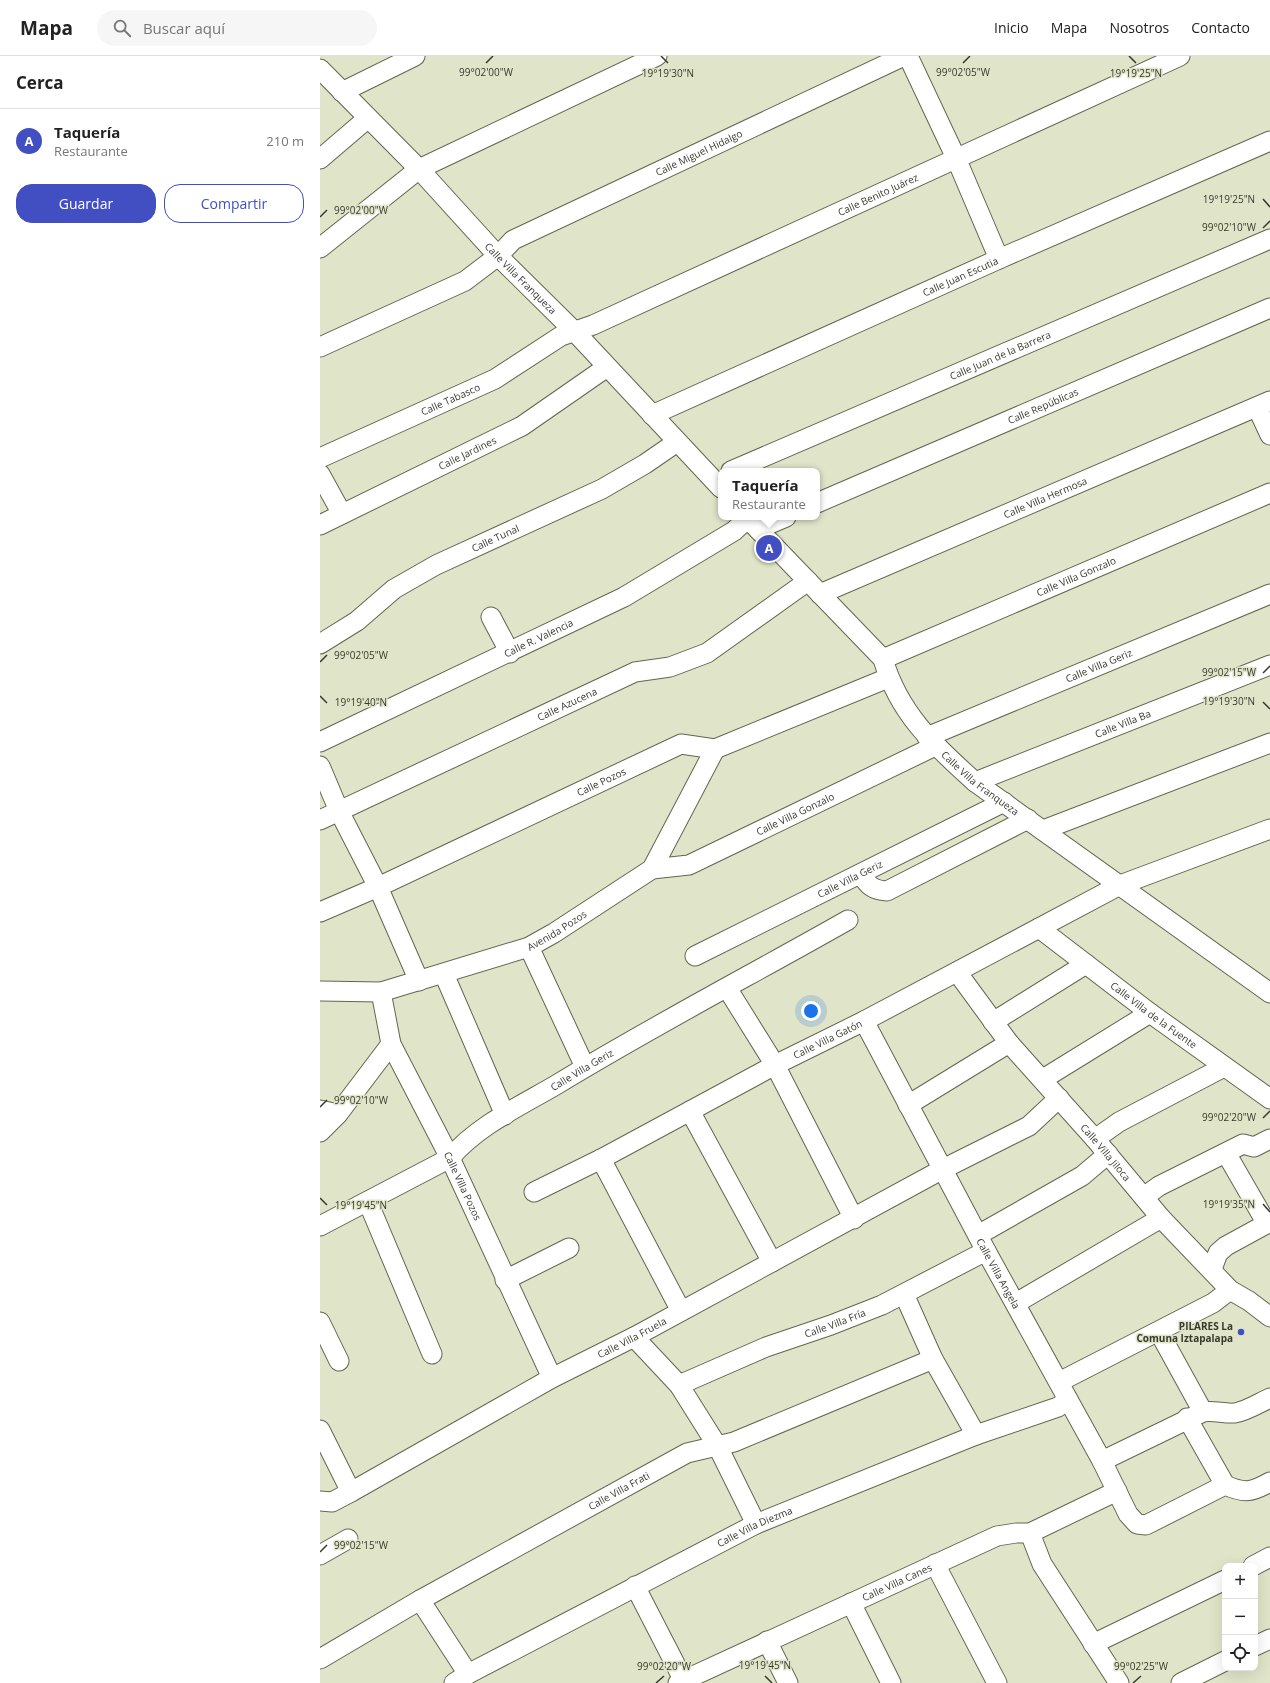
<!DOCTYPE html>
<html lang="es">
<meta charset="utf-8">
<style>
:root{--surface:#fff;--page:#f6f6f6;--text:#222;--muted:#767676;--line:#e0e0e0;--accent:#414fc3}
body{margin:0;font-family:"Open Sans",sans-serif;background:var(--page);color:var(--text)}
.controls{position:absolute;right:12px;bottom:12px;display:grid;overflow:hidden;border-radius:8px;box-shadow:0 4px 16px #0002}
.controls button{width:36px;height:36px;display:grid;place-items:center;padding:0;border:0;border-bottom:1px solid var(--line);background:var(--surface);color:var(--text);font:20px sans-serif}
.you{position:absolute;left:491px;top:955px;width:14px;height:14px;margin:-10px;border:3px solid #fff;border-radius:50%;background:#1a73e8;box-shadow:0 0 0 6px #1a73e833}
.badge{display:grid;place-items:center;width:26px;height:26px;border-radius:50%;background:var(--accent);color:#fff;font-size:13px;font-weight:700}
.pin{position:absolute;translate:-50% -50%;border:2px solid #fff;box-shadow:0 1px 4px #0006}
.popup{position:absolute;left:398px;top:412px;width:102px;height:52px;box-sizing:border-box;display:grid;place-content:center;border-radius:8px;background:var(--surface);filter:drop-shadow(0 1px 3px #0005);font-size:13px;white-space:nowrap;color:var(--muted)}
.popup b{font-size:15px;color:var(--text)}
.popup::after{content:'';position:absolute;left:50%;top:100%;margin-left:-8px;border:8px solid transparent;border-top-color:var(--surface)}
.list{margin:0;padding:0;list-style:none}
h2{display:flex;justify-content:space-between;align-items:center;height:52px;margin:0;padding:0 16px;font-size:17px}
h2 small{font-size:13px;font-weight:400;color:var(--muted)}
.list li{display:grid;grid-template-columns:26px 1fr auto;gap:12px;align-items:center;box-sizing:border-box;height:64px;padding:0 16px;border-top:1px solid var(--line)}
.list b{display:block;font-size:15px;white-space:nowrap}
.list p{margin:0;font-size:13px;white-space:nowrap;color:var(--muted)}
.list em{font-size:13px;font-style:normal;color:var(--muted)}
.actions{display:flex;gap:8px;padding:12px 16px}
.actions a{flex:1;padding:9px 0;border:1px solid var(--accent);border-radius:16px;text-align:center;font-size:14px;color:var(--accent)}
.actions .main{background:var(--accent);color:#fff}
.icon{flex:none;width:22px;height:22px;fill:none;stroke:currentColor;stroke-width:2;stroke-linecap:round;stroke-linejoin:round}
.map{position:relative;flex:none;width:950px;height:1627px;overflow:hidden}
header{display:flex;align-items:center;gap:24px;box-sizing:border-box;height:56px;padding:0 20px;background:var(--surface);border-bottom:1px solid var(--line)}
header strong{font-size:19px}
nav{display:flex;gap:22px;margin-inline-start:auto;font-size:14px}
.search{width:280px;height:36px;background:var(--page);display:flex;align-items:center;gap:10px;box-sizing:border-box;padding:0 14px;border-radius:22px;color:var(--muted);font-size:15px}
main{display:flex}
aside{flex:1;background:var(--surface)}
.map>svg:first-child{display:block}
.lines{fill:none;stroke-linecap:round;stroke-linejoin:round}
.minor-casing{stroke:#63664e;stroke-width:21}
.minor{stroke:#fff;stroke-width:19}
.ticks{fill:none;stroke:#38392e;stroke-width:1.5}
.poi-dot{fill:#414fc3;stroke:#e0e5c9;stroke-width:1.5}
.labels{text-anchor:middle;stroke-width:3;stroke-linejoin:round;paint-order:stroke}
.street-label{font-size:10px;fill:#38392e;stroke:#e0e5c9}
.poi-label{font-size:10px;font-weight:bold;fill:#38392e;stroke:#e0e5c9;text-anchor:end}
.ticks-label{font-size:10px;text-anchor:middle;fill:#38392e;stroke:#e0e5c9;stroke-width:3;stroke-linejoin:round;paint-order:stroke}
</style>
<header>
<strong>Mapa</strong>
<div class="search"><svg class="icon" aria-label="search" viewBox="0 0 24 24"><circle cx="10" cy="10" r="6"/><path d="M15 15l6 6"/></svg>Buscar aquí</div>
<nav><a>Inicio</a><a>Mapa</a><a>Nosotros</a><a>Contacto</a></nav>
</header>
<main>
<aside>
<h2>Cerca<small></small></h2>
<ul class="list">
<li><span class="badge">A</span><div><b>Taquería</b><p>Restaurante</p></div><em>210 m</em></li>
</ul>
<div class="actions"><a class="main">Guardar</a><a>Compartir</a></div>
</aside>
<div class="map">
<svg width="950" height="1627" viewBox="0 0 950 1627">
<rect width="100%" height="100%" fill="#e0e5c9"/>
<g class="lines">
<g class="minor-casing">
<g id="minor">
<path d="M 588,0 L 636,102 L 679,203"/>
<path id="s1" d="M 0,13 L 99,113 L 178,200 L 255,276 L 401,432"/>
<path d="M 22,36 L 95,0"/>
<path d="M 0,103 L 48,62"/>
<path d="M 0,192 L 99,113 L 337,0"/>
<path id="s2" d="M 0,291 L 145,225 L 178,200 L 193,184 L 584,0"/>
<path d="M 937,351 L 950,379"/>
<path id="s3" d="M 332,359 L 679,203 L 950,85"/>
<path id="s4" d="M 0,402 L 175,323 L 241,280 L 273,269 L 860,0"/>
<path id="s5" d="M 411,415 L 950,183"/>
<path d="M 0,418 L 22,458"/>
<path id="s6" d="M 497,447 L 950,252"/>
<path id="s7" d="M 426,461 L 563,603 C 579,658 614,689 655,726 L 950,937"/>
<path id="s8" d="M 0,469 L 202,370 L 287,311"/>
<path d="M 438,473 L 466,461"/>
<path id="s9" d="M 500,538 L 950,345"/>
<path d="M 171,561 L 190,597"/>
<path id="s10" d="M 0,588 L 37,565 L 74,533 L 116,509 L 282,433 L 325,408 L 357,386"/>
<path id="s11" d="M 563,603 L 950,437"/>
<path id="s12" d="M 607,681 L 950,538"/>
<path id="s13" d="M 0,686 L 304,541 L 414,475 L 428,462"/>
<path d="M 0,710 L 19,755 L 58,831 L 99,925"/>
<path id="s14" d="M 655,726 L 950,609"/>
<path id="s15" d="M 0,764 L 315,616 L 350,611 L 387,597 L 488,525"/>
<path d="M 723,774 L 950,687"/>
<path id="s16" d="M 332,813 L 369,809 L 615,690"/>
<path d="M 541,818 C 548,830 553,834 567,835 L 708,763"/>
<path id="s17" d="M 0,856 L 58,831 L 361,688 L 395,693 L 568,622"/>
<path id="s18" d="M 719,872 L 830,957 L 950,1043"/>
<path d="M 209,891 L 265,1011"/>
<path id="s19" d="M 375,900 L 684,746"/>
<path id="s20" d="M 637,916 L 689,987 L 775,1083 L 841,1162 L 910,1234 L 929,1245 L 950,1261"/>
<path d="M 124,918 L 185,1059"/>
<path d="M 407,932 L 455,1009 L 534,1163"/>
<path id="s21" d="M 0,935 L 61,936 L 209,891 L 234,877 L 332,813 L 395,693"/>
<path id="s22" d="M 61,936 L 71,988 L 130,1102 L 232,1322"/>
<path id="s23" d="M 544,965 L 666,1195 L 782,1405 L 808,1458 L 817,1468 L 826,1469 L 905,1429 C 925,1438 932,1436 950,1426"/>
<path d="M 673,966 L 766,908"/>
<path d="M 723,1023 L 830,957"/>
<path d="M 588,1049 L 689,987"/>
<path d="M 0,1054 L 18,1058"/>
<path d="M 370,1055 L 452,1206"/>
<path d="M 0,1076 L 18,1058 L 71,988"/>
<path d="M 775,1083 L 799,1066 L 904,1011"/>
<path d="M 906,1097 L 947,1168"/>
<path d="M 281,1103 L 361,1255"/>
<path id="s24" d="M 214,1136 L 281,1103 L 455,1009 L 544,965 L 800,829 L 950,773"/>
<path d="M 824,1141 L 839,1130 L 923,1088 L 934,1091 L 950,1083"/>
<path d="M 48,1146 L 112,1298"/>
<path id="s25" d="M 0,1170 L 130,1102 C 157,1070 200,1050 236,1029 C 331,971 431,919 528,864"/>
<path d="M 658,1179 L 762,1120 L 788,1098"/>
<path d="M 892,1213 L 898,1197 L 906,1190 L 950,1166"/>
<path d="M 185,1224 L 249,1192"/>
<path d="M 584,1238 L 613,1303 L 656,1379"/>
<path d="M 696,1247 L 841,1162"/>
<path d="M 0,1266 L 19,1305"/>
<path d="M 839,1276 L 883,1356"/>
<path d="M 314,1281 L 359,1329 L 398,1391 L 436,1468"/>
<path d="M 739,1326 L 893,1247 L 910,1234"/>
<path id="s26" d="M 359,1329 L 446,1291 L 511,1269 L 562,1249 L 666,1195"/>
<path d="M 867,1362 L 905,1429"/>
<path d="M 0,1374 L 31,1436"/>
<path d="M 782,1405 L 883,1356 C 894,1354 904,1358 915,1357 C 927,1355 939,1347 950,1342"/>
<path id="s27" d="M 0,1445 L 12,1446 L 31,1436 L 232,1322 L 314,1281 L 623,1113 L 709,1070 L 739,1042"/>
<path d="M 710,1477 L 722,1508 L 799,1627"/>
<path d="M 0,1499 L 28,1483"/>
<path d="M 615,1508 L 677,1627"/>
<path d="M 933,1510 L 950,1501"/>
<path d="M 315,1530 L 365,1627"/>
<path d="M 100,1544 L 148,1618"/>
<path d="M 531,1547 L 571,1627"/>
<path d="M 447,1585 L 468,1627"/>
<path d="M 773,1588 L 905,1524"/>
<path d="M 935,1590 L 950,1583"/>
<path id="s28" d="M 0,1603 L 100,1544 L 367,1397 L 414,1386 L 613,1303"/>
<path id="s29" d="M 134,1627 L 148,1618 L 436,1468 L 656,1379 L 738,1351 L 748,1344"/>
<path id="s30" d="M 358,1627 L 677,1480 L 696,1477 L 710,1477 L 797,1435"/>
<path d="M 861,1627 L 905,1605"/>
</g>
</g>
<use href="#minor" class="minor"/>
</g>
<path class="ticks" d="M 341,0 L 348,7M 809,0 L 816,7M 166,7 L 173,0M 643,7 L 650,0M 943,143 L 950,151M 0,161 L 7,154M 943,172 L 950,165M 0,606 L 7,599M 943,617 L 950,610M 0,640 L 7,647M 943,646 L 950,653M 0,1051 L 7,1044M 943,1062 L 950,1055M 0,1142 L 7,1149M 943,1148 L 950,1156M 0,1496 L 7,1489M 445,1620 L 452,1627M 336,1627 L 344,1620M 813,1627 L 821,1620"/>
<circle class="poi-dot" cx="921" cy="1276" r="4"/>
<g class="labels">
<g class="street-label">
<text dy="4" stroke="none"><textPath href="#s2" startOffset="428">Calle Miguel Hidalgo</textPath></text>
<text dy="4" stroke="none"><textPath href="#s4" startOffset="618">Calle Benito Juárez</textPath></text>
<text dy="4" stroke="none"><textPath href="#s3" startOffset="338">Calle Juan Escutia</textPath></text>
<text dy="4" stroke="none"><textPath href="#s1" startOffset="290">Calle Villa Franqueza</textPath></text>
<text dy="4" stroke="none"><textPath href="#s5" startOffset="293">Calle Juan de la Barrera</textPath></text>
<text dy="4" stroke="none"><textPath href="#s4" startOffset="143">Calle Tabasco</textPath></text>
<text dy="4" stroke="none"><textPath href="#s6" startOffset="246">Calle Repúblicas</textPath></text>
<text dy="4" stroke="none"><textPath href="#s8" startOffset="164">Calle Jardines</textPath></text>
<text dy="4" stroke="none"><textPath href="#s9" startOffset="245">Calle Villa Hermosa</textPath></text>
<text dy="4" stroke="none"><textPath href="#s10" startOffset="206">Calle Tunal</textPath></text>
<text dy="4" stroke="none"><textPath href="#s11" startOffset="210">Calle Villa Gonzalo</textPath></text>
<text dy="4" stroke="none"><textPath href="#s13" startOffset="242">Calle R. Valencia</textPath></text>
<text dy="4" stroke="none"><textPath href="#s12" startOffset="186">Calle Villa Geriz</textPath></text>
<text dy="4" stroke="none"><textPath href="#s15" startOffset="273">Calle Azucena</textPath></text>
<text dy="4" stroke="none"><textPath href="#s14" startOffset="159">Calle Villa Ba</textPath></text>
<text dy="4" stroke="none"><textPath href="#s17" startOffset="310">Calle Pozos</textPath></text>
<text dy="4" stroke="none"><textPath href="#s7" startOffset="358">Calle Villa Franqueza</textPath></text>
<text dy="4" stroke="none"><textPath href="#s16" startOffset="155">Calle Villa Gonzalo</textPath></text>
<text dy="4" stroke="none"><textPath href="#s19" startOffset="173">Calle Villa Geriz</textPath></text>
<text dy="4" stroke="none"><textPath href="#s21" startOffset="248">Avenida Pozos</textPath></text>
<text dy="4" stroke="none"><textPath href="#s18" startOffset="144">Calle Villa de la Fuente</textPath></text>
<text dy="4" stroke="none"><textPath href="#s24" startOffset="331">Calle Villa Gatón</textPath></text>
<text dy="4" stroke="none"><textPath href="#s25" startOffset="306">Calle Villa Geriz</textPath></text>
<text dy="4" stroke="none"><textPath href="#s20" startOffset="234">Calle Villa Jiloca</textPath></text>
<text dy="4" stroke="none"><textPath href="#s22" startOffset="212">Calle Villa Pozos</textPath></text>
<text dy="4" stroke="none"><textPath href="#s23" startOffset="286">Calle Villa Angela</textPath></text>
<text dy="4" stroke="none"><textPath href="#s26" startOffset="168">Calle Villa Fría</textPath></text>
<text dy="4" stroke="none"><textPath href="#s27" startOffset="354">Calle Villa Fruela</textPath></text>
<text dy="4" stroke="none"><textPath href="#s28" startOffset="343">Calle Villa Frati</textPath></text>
<text dy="4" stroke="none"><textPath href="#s29" startOffset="339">Calle Villa Diezma</textPath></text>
<text dy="4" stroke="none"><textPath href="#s30" startOffset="241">Calle Villa Canes</textPath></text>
</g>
<g class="poi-label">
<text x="913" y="1274">PILARES La<tspan x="913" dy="12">Comuna Iztapalapa</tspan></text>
</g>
</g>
<g class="ticks-label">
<text x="166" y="20">99°02'00"W</text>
<text x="643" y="20">99°02'05"W</text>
<text x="348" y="21">19°19'30"N</text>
<text x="816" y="21">19°19'25"N</text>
<text x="909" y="147">19°19'25"N</text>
<text x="41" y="158">99°02'00"W</text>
<text x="909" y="175">99°02'10"W</text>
<text x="41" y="603">99°02'05"W</text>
<text x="909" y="620">99°02'15"W</text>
<text x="909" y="649">19°19'30"N</text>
<text x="41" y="650">19°19'40"N</text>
<text x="41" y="1048">99°02'10"W</text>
<text x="909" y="1065">99°02'20"W</text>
<text x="909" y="1152">19°19'35"N</text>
<text x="41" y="1153">19°19'45"N</text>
<text x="41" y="1493">99°02'15"W</text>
<text x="445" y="1613">19°19'45"N</text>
<text x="344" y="1614">99°02'20"W</text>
<text x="821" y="1614">99°02'25"W</text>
</g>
</svg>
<div class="controls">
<button>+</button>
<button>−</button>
<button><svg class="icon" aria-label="locate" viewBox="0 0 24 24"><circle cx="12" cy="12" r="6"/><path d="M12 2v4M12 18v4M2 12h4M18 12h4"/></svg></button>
</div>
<div class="you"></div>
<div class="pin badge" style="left:449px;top:492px">A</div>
<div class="popup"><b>Taquería</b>Restaurante</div>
</div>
</main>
